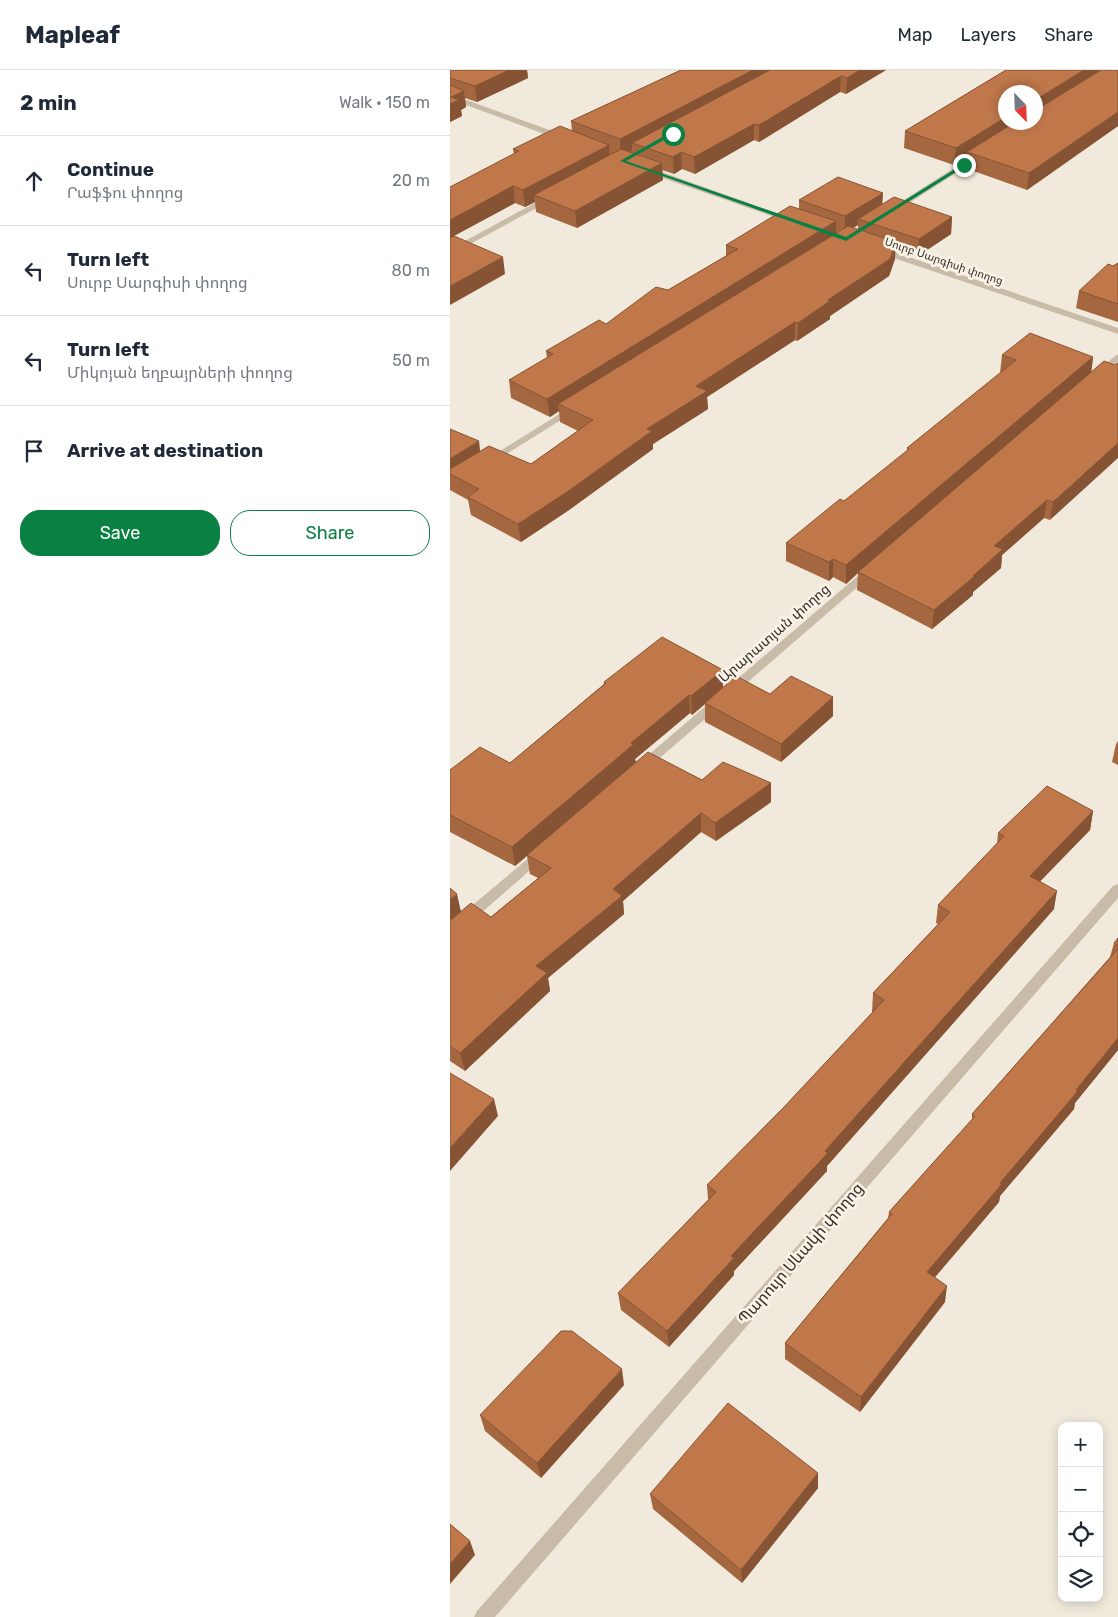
<!DOCTYPE html>
<meta charset="utf-8">
<style>
:root{--surface:#fff;--page:#f6f6f7;--text:#1f2937;--muted:#747a83;--line:#e0e1e3;--accent:#0b8043}
body{margin:0;font-family:Rubik,"Noto Sans Armenian",sans-serif;background:var(--page);color:var(--text)}
.controls{position:absolute;right:15px;bottom:15px;display:grid;overflow:hidden;border-radius:10px;box-shadow:0 2px 12px #0003}
.controls button{width:45px;height:45px;display:grid;place-items:center;padding:0;border:0;border-bottom:1px solid var(--line);background:var(--surface);color:var(--text);font:25px sans-serif}
.compass{position:absolute;left:548px;top:15px;width:45px;height:45px;border-radius:50%;background:var(--surface);box-shadow:0 2px 12px #0003;rotate:157deg}
.stop{position:absolute;width:15px;height:15px;margin:-11px;border:4px solid #0b8043;border-radius:50%;background:#fff}
.stop.end{background:#0b8043;border-color:#fff;box-shadow:0 1px 5px #0008}
.list{margin:0;padding:0;list-style:none}
h2{display:flex;justify-content:space-between;align-items:center;height:65px;margin:0;padding:0 20px;font-size:21px}
h2 small{font-size:16px;font-weight:400;color:var(--muted)}
.list li{display:grid;grid-template-columns:32px 1fr auto;gap:15px;align-items:center;box-sizing:border-box;height:90px;padding:0 20px;border-top:1px solid var(--line)}
.list b{display:block;font-size:19px;white-space:nowrap}
.list p{margin:0;font-size:16px;white-space:nowrap;color:var(--muted)}
.list em{font-size:16px;font-style:normal;color:var(--muted)}
.actions{display:flex;gap:10px;padding:15px 20px}
.actions a{flex:1;padding:11px 0;border:1px solid var(--accent);border-radius:20px;text-align:center;font-size:18px;color:var(--accent)}
.actions .main{background:var(--accent);color:#fff}
.icon{flex:none;width:28px;height:28px;fill:none;stroke:currentColor;stroke-width:2;stroke-linecap:round;stroke-linejoin:round}
.map{position:relative;flex:none;width:668px;height:1547px;overflow:hidden}
header{display:flex;align-items:center;gap:30px;box-sizing:border-box;height:70px;padding:0 25px;background:var(--surface);border-bottom:1px solid var(--line)}
header strong{font-size:24px}
nav{display:flex;gap:28px;margin-inline-start:auto;font-size:18px}
main{display:flex}
aside{flex:1;background:var(--surface)}
.map>svg:first-child{display:block}
.lines{fill:none;stroke-linecap:round;stroke-linejoin:round}
.minor{fill:#c8bca9;fill-rule:evenodd}
.wall{fill:#a56740;fill-rule:evenodd}
.shaded-wall{fill:#865434}
.building{fill:#c0784b;stroke:#865434}
.route{fill:#0b8043}
.labels{text-anchor:middle;stroke-width:5;stroke-linejoin:round;paint-order:stroke}
.far-street-label{font-size:11px;fill:#362e28;stroke:#f9f3e8}
.street-label{font-size:14px;fill:#362e28;stroke:#f9f3e8}
.near-street-label{font-size:16px;fill:#362e28;stroke:#f9f3e8}
</style>
<header>
<strong>Mapleaf</strong>
<nav><a>Map</a><a>Layers</a><a>Share</a></nav>
</header>
<main>
<aside>
<h2>2 min<small>Walk · 150 m</small></h2>
<ul class="list">
<li><svg class="icon" aria-label="ahead" viewBox="0 0 24 24"><path d="M12 20V5M6 11l6-6 6 6"/></svg><div><b>Continue</b><p>Րաֆֆու փողոց</p></div><em>20 m</em></li>
<li><svg class="icon" aria-label="left" viewBox="0 0 24 24"><path d="M17 20v-9H6M10 6l-5 5 5 5"/></svg><div><b>Turn left</b><p>Սուրբ Սարգիսի փողոց</p></div><em>80 m</em></li>
<li><svg class="icon" aria-label="left" viewBox="0 0 24 24"><path d="M17 20v-9H6M10 6l-5 5 5 5"/></svg><div><b>Turn left</b><p>Միկոյան եղբայրների փողոց</p></div><em>50 m</em></li>
<li><svg class="icon" aria-label="arrive" viewBox="0 0 24 24"><path d="M6 21V4h12l-3 4 3 4H6"/></svg><div><b>Arrive at destination</b></div></li>
</ul>
<div class="actions"><a class="main">Save</a><a>Share</a></div>
</aside>
<div class="map">
<svg width="668" height="1547" viewBox="0 0 668 1547">
<rect width="100%" height="100%" fill="#f1eadc"/>
<g class="lines">
<path class="minor" d="M 0,24 L 116,66 L 117,68 L 110,70 L 0,29 Z
M 526,84 L 533,86 L 445,142 L 438,140 Z
M 195,98 L 201,98 L 346,150 L 339,152 L 195,102 Z
M 96,127 L 103,129 L 0,185 L 0,179 Z
M 429,177 L 668,258 L 668,264 L 426,182 L 425,180 Z
M 668,284 L 668,292 L 651,306 L 645,306 L 645,302 Z
M 124,335 L 127,336 L 127,340 L 42,393 L 39,394 L 34,391 Z
M 421,497 L 425,498 L 426,500 L 425,502 L 197,699 L 189,699 L 187,696 L 189,693 L 417,498 Z
M 91,779 L 95,781 L 97,784 L 95,787 L 5,866 L 0,867 L 0,854 L 87,781 Z
M 668,814 L 668,828 L 45,1547 L 24,1547 L 27,1541 L 663,816 Z"/>
</g>
<path class="wall" d="M 0,0 L 77,0 L 78,8 L 27,32 L 15,28 L 16,37 L 11,40 L 12,46 L 0,52 Z
M 231,0 L 436,0 L 396,24 L 390,22 L 309,72 L 304,70 L 245,104 L 232,99 L 224,104 L 212,100 L 213,110 L 127,158 L 86,142 L 85,132 L 75,137 L 65,133 L 0,168 L 64,84 L 63,79 L 122,61 L 121,51 Z
M 556,0 L 668,0 L 668,56 L 577,120 L 515,98 L 516,87 L 504,95 L 454,78 L 455,61 ZM 556,22 L 586,22 L 586,52 L 556,52 Z
M 349,130 L 432,134 L 502,147 L 501,164 L 468,186 L 445,179 L 445,189 L 439,206 L 380,246 L 380,249 L 347,271 L 345,270 L 257,327 L 258,339 L 203,374 L 203,379 L 119,440 L 71,472 L 21,445 L 18,430 L 0,420 L 0,359 L 30,381 L 81,394 L 128,361 L 110,352 L 109,341 L 100,347 L 61,328 L 59,310 L 97,288 L 96,281 L 156,254 L 218,220 L 276,186 L 276,175 L 349,139 ZM 408,155 L 408,159 L 403,158 Z
M 668,193 L 668,252 L 626,238 L 629,221 Z
M 552,285 L 643,287 L 641,302 L 600,450 L 594,448 L 552,485 L 551,498 L 523,522 L 523,525 L 482,559 L 407,520 L 408,503 L 396,514 L 383,507 L 379,511 L 336,491 L 336,473 L 394,431 L 457,381 L 457,378 L 550,303 Z
M 154,612 L 273,617 L 320,624 L 383,627 L 383,646 L 331,692 L 255,652 L 255,634 L 242,645 L 240,643 L 185,689 L 186,692 L 252,710 L 321,713 L 321,732 L 266,771 L 251,762 L 173,831 L 174,844 L 98,908 L 100,921 L 15,1001 L 0,991 L 0,818 L 11,841 L 41,847 L 88,808 L 80,804 L 77,786 L 65,796 L 0,762 L 0,700 L 60,693 L 154,614 Z
M 668,671 L 668,695 L 662,692 L 666,674 Z
M 643,741 L 640,760 L 590,811 L 604,839 L 377,1096 L 377,1101 L 284,1201 L 284,1205 L 219,1277 L 171,1240 L 168,1223 L 258,1130 L 257,1115 L 335,1036 L 423,942 L 422,942 L 423,923 L 488,854 L 486,853 L 488,835 L 547,774 L 548,763 Z
M 668,868 L 668,980 L 625,1033 L 624,1039 L 550,1126 L 549,1132 L 485,1207 L 495,1232 L 410,1342 L 335,1289 L 335,1273 L 438,1148 L 439,1142 L 522,1050 L 522,1044 L 660,887 L 664,873 Z
M 174,1315 L 91,1408 L 35,1361 L 30,1345 Z
M 368,1403 L 368,1418 L 292,1513 L 203,1439 L 200,1424 Z"/>
<path class="shaded-wall" d="M 59,0 L 77,0 L 78,8 L 27,32 L 25,16 Z
M 303,0 L 333,0 L 182,73 L 182,80 L 171,86 L 170,69 Z
M 410,0 L 436,0 L 396,24 L 397,8 Z
M 634,0 L 657,0 L 586,45 L 587,29 Z
M 391,6 L 390,22 L 309,72 L 309,55 Z
M 14,21 L 16,37 L 11,40 L 12,46 L 0,52 L 0,34 L 1,27 Z
M 668,42 L 668,56 L 577,120 L 579,103 Z
M 556,47 L 556,52 L 572,52 L 517,82 L 516,87 L 504,95 L 506,78 Z
M 304,54 L 304,70 L 245,104 L 244,87 Z
M 159,75 L 160,91 L 84,125 L 85,132 L 75,137 L 73,120 Z
M 231,82 L 232,99 L 224,104 L 223,87 Z
M 212,93 L 213,110 L 127,158 L 125,141 Z
M 63,116 L 65,133 L 0,168 L 0,150 Z
M 433,123 L 432,140 L 408,149 L 408,155 L 395,163 L 395,146 Z
M 502,147 L 501,164 L 468,186 L 469,169 Z
M 386,151 L 386,168 L 108,334 L 109,341 L 100,347 L 97,329 Z
M 446,172 L 445,189 L 439,206 L 380,246 L 380,249 L 347,271 L 348,253 L 378,230 Z
M 53,187 L 55,204 L 0,235 L 0,216 Z
M 345,252 L 345,270 L 257,327 L 258,339 L 203,374 L 203,379 L 119,440 L 71,472 L 68,454 L 197,359 L 246,316 Z
M 643,287 L 641,305 L 408,502 L 408,503 L 396,514 L 396,495 Z
M 29,371 L 31,389 L 0,404 L 0,389 Z
M 668,373 L 668,388 L 600,450 L 603,432 Z
M 597,430 L 594,448 L 552,485 L 551,498 L 523,522 L 523,525 L 482,559 L 484,540 L 523,506 L 544,476 Z
M 383,489 L 383,507 L 379,511 L 379,492 Z
M 273,600 L 273,618 L 255,633 L 255,634 L 242,645 L 241,626 Z
M 239,625 L 240,643 L 185,689 L 186,693 L 65,796 L 62,777 L 181,673 Z
M 383,627 L 383,646 L 331,692 L 331,674 Z
M 321,713 L 321,732 L 266,771 L 265,753 Z
M 643,741 L 640,760 L 577,825 L 580,806 Z
M 251,743 L 251,762 L 173,831 L 174,844 L 98,908 L 100,921 L 15,1001 L 10,983 L 86,896 L 163,819 Z
M 607,821 L 604,839 L 377,1096 L 377,1101 L 284,1201 L 284,1205 L 219,1277 L 217,1261 L 281,1186 Z
M 7,824 L 11,842 L 0,852 L 0,830 Z
M 668,968 L 668,980 L 625,1033 L 624,1039 L 550,1126 L 549,1132 L 475,1219 L 477,1202 Z
M 44,1029 L 48,1046 L 0,1101 L 0,1078 Z
M 497,1216 L 495,1232 L 410,1342 L 411,1327 Z
M 172,1299 L 174,1315 L 91,1408 L 87,1393 Z
M 368,1403 L 368,1418 L 292,1513 L 291,1500 Z
M 20,1471 L 25,1485 L 0,1514 L 0,1494 Z"/>
<path class="building" d="M 0,0 L 59,0 L 25,16 L 0,8 Z
M 231,0 L 303,0 L 170,69 L 121,51 Z
M 320,0 L 410,0 L 397,8 L 391,6 L 309,55 L 304,54 L 244,87 L 231,82 L 223,87 L 182,73 Z
M 556,0 L 634,0 L 587,29 L 586,34 L 586,22 L 556,22 L 556,47 L 506,78 L 455,61 Z
M 651,0 L 668,0 L 668,42 L 579,103 L 517,82 L 565,52 L 586,52 L 586,40 Z
M 0,15 L 14,21 L 1,27 L 9,30 L 0,34 Z
M 110,56 L 159,75 L 73,120 L 63,116 L 0,150 L 0,117 L 69,81 L 63,79 Z
M 171,79 L 212,93 L 125,141 L 84,125 Z
M 388,107 L 433,123 L 395,146 L 349,130 Z
M 444,127 L 502,147 L 469,169 L 408,149 Z
M 340,136 L 386,151 L 97,329 L 59,310 L 103,284 L 96,281 L 149,250 L 156,254 L 206,217 L 218,220 L 288,179 L 276,175 Z
M 398,156 L 446,172 L 440,189 L 378,230 L 380,231 L 348,253 L 345,252 L 246,316 L 257,321 L 197,359 L 202,361 L 117,422 L 68,454 L 18,427 L 29,419 L 0,404 L 0,399 L 39,376 L 81,394 L 143,350 L 108,334 Z
M 4,166 L 53,187 L 0,216 L 0,168 Z
M 668,193 L 668,234 L 629,221 L 658,194 L 663,196 Z
M 580,263 L 643,287 L 396,495 L 383,489 L 379,492 L 336,473 L 390,429 L 394,431 L 459,379 L 457,378 L 566,290 L 552,285 Z
M 654,291 L 665,295 L 668,293 L 668,373 L 603,432 L 597,430 L 544,476 L 553,479 L 523,506 L 525,506 L 484,540 L 408,502 Z
M 0,359 L 29,371 L 0,389 Z
M 212,567 L 273,600 L 241,626 L 239,625 L 181,673 L 184,674 L 62,777 L 0,745 L 0,700 L 30,677 L 60,693 L 156,613 L 154,612 Z
M 286,606 L 320,624 L 341,606 L 383,627 L 331,674 L 255,633 Z
M 198,682 L 252,710 L 273,692 L 321,713 L 265,753 L 251,743 L 163,819 L 172,826 L 86,896 L 97,903 L 10,983 L 0,976 L 0,849 L 2,849 L 21,833 L 41,847 L 101,798 L 77,785 Z
M 597,716 L 643,741 L 580,806 L 607,821 L 375,1081 L 378,1083 L 281,1186 L 284,1188 L 217,1261 L 168,1223 L 266,1122 L 257,1115 L 335,1036 L 434,930 L 423,923 L 500,842 L 488,835 L 554,766 L 548,763 Z
M 0,818 L 7,824 L 0,830 Z
M 668,868 L 668,876 L 664,873 Z
M 668,879 L 668,968 L 626,1020 L 628,1021 L 550,1113 L 552,1114 L 477,1202 L 497,1216 L 411,1327 L 335,1273 L 442,1144 L 439,1142 L 525,1046 L 522,1044 Z
M 0,1003 L 44,1029 L 0,1078 Z
M 111,1261 L 122,1261 L 172,1299 L 87,1393 L 30,1345 Z
M 278,1333 L 368,1403 L 291,1500 L 200,1424 Z
M 0,1454 L 20,1471 L 0,1494 Z"/>
<path class="route" d="M 221,62 L 225,64 L 176,91 L 396,167 L 513,94 L 517,95 L 396,171 L 170,91 Z"/>
<g class="labels">
<g class="far-street-label">
<text transform="translate(494 191) rotate(19)" y="4">Սուրբ Սարգիսի փողոց</text>
</g>
<g class="street-label">
<text transform="translate(324 563) rotate(-41)" y="5">Արարատյան փողոց</text>
</g>
<g class="near-street-label">
<text transform="translate(350 1183) rotate(-49)" y="6">Պարույր Սևակի փողոց</text>
</g>
</g>
</svg>
<div class="controls">
<button>+</button>
<button>−</button>
<button><svg class="icon" aria-label="locate" viewBox="0 0 24 24"><circle cx="12" cy="12" r="6"/><path d="M12 2v4M12 18v4M2 12h4M18 12h4"/></svg></button>
<button><svg class="icon" aria-label="layers" viewBox="0 0 24 24"><path d="M12 4l9 5-9 5-9-5zM3 14l9 5 9-5"/></svg></button>
</div>
<svg class="compass" viewBox="-18 -18 36 36"><path d="M0-13l5 13h-10z" fill="#e53935"/><path d="M0 13l5-13h-10z" fill="#747a83"/></svg>
<div class="stop" style="left:223px;top:64px"></div>
<div class="stop end" style="left:514px;top:95px"></div>
</div>
</main>
